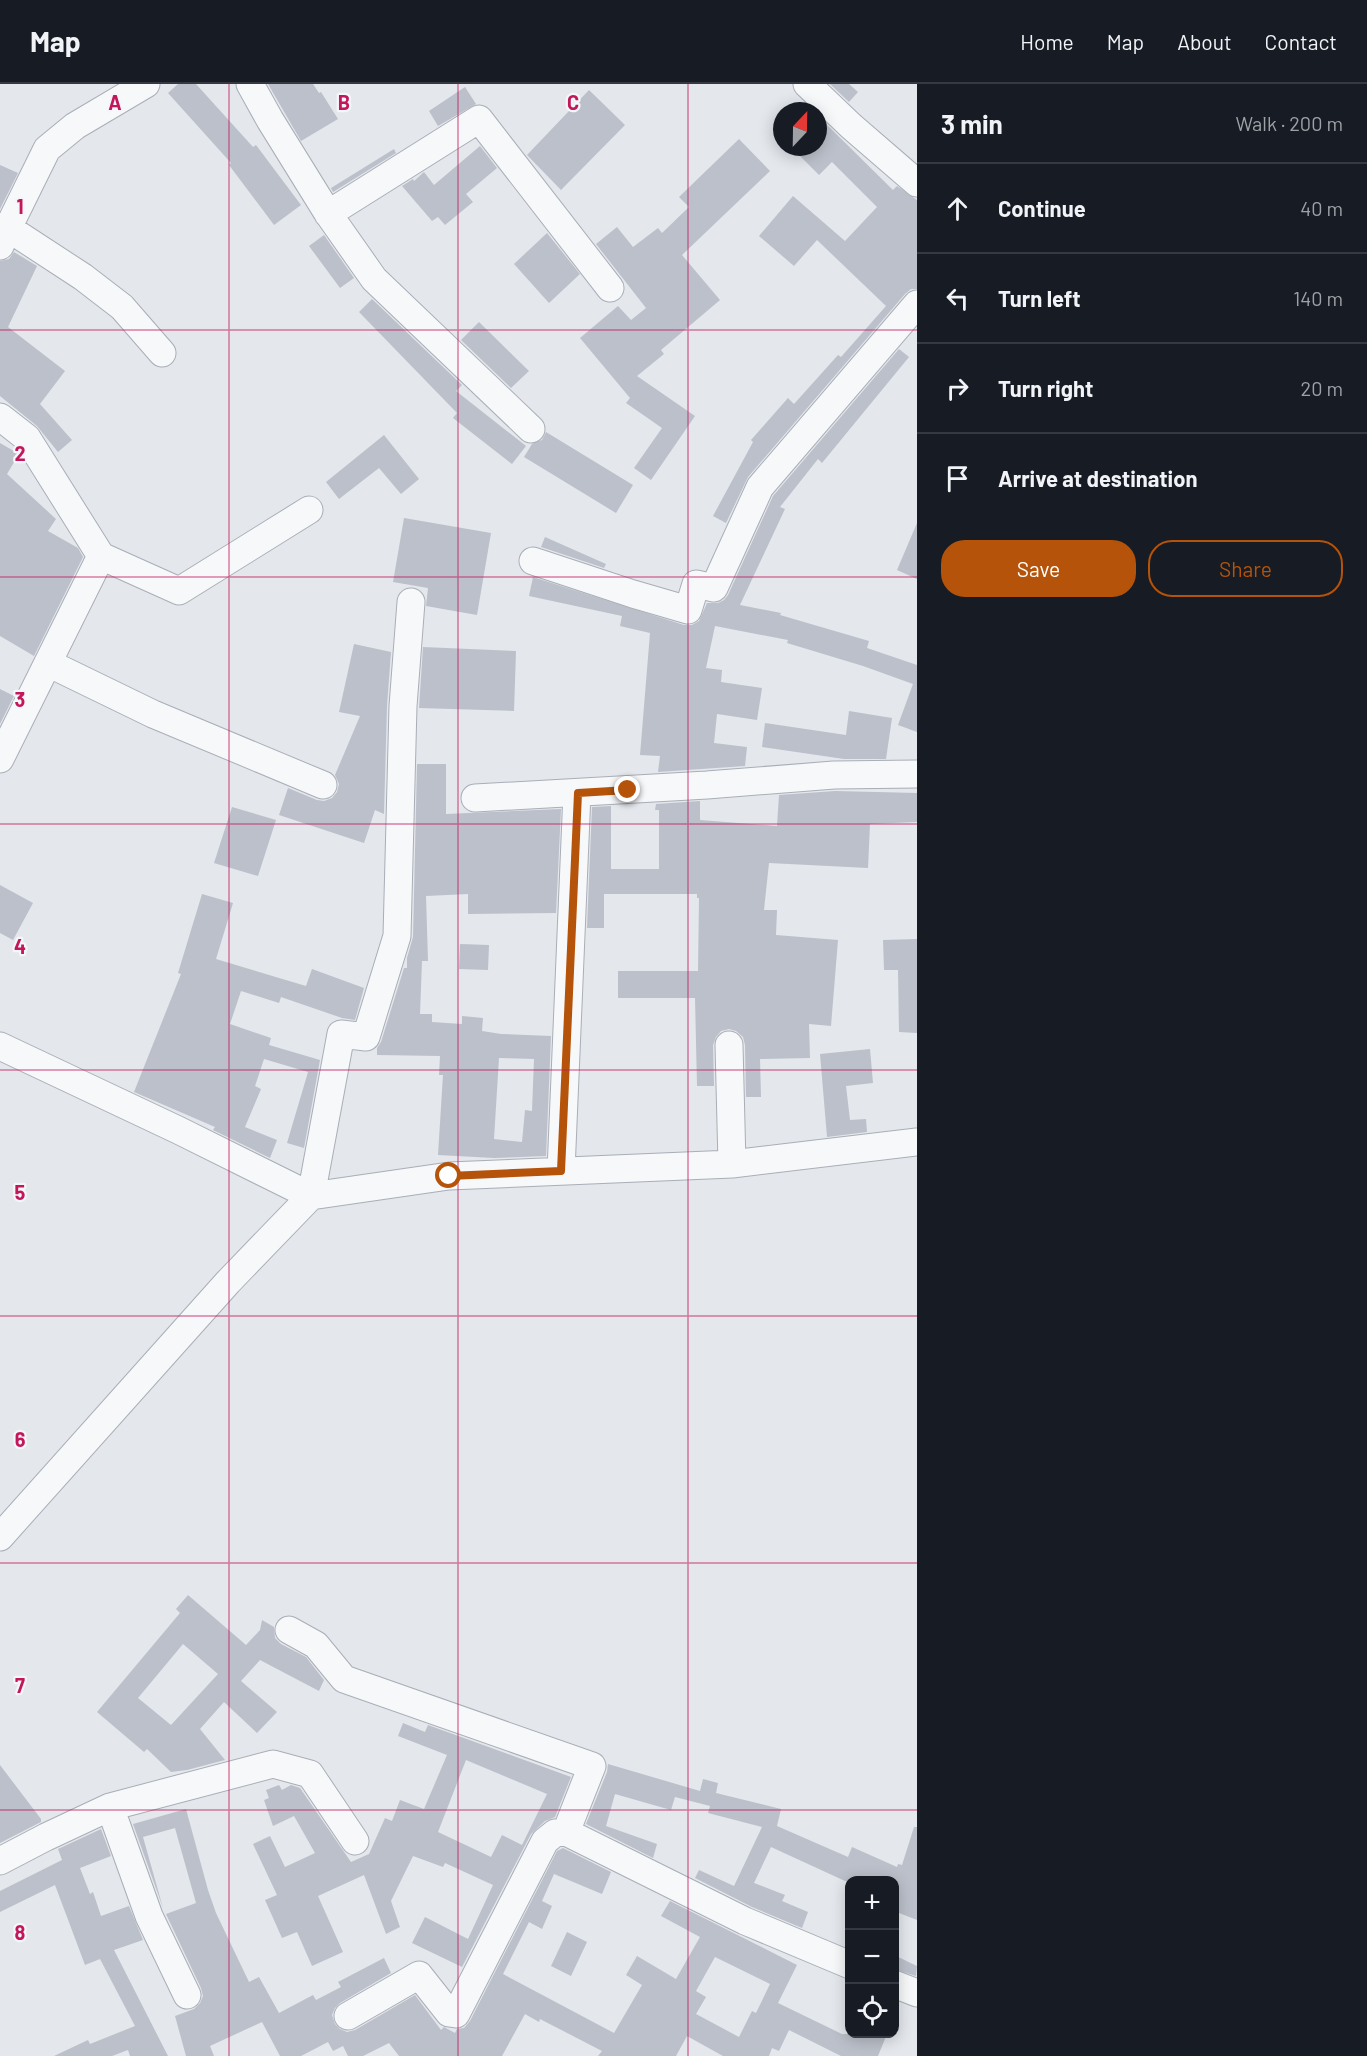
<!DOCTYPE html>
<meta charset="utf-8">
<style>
:root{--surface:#171b24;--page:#20242c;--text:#f1f3f6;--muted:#9ea1a6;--line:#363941;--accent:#b45309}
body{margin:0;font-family:Barlow,sans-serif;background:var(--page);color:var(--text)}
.controls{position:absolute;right:18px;bottom:18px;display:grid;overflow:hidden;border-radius:12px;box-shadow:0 3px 15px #0003}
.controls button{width:54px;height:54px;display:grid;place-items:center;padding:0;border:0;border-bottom:2px solid var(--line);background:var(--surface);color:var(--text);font:30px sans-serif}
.compass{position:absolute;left:773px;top:18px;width:54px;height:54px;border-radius:50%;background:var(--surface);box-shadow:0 3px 15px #0003;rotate:22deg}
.stop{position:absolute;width:18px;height:18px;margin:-14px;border:4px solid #b45309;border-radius:50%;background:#fff}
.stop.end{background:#b45309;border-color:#fff;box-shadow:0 2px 6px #0008}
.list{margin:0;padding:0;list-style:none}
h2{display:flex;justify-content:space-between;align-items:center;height:78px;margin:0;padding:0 24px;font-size:26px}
h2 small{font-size:20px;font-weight:400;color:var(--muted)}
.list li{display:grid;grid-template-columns:39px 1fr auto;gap:18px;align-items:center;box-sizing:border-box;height:90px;padding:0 24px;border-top:2px solid var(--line)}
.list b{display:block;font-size:22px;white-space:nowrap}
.list em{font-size:20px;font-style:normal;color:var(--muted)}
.actions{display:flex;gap:12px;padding:18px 24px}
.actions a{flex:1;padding:14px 0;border:2px solid var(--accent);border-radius:24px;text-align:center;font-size:21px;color:var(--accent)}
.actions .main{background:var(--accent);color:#fff}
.icon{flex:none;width:33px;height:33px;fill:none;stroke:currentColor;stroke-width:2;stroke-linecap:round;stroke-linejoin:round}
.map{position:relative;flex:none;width:917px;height:1972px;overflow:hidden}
header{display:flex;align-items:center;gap:36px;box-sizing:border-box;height:84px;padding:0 30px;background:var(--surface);border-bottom:2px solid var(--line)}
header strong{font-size:28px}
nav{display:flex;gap:33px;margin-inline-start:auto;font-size:21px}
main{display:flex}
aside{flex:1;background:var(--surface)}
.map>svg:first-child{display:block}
.building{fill:#bbc0ca;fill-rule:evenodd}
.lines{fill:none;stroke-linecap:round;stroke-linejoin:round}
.minor-casing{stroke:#a9aeb7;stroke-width:29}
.minor{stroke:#f7f8fa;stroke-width:27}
.route{stroke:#b45309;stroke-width:8}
.grid{fill:none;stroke:#c2185b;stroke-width:1.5;stroke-opacity:0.55}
.grid-label{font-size:20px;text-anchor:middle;font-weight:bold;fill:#c2185b;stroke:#f4f6f9;stroke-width:4.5;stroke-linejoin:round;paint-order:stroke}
</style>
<header>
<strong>Map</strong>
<nav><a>Home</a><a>Map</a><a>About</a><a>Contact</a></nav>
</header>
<main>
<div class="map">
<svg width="917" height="1972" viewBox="0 0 917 1972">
<rect width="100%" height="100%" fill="#e4e7ec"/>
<path class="building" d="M 178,0 L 196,0 L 253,63 L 256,61 L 301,121 L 274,141 L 229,81 L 231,79 L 168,9 Z
M 268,0 L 313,0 L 319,9 L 321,8 L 338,35 L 301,57 Z
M 830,0 L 849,0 L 858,8 L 849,18 Z
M 465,3 L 476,20 L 438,42 L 429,27 Z
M 589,6 L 625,41 L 561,106 L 527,71 Z
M 818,32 L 893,106 L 897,102 L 917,116 L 917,205 L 911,205 L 905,210 L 748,393 L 726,439 L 713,432 L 753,358 L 751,356 L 788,314 L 794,320 L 838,271 L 841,273 L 886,222 L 817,156 L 794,182 L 759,152 L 793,112 L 845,157 L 877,123 L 832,78 L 819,91 L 791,63 L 818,63 Z
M 739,55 L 770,87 L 682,171 L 720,216 L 661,266 L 664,270 L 637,292 L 695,332 L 651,396 L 634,384 L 662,344 L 626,319 L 630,314 L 580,254 L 618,222 L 631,236 L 646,224 L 596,160 L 617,143 L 633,163 L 658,144 L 662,149 L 689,123 L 679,113 Z
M 480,62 L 497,84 L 466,110 L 473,118 L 445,141 L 438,133 L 432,137 L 402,102 L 413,95 L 414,97 L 424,88 L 434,101 Z
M 394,65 L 396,69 L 333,108 L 331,104 Z
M 0,81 L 18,89 L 0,125 Z
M 547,149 L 580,190 L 549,219 L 514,180 Z
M 324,151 L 354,194 L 340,204 L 309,162 Z
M 14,168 L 37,182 L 8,243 L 65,287 L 40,320 L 72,356 L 58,368 L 37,342 L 0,312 L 0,177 L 9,175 Z
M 372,215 L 462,301 L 456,307 L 526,362 L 512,380 L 453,334 L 457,329 L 359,228 Z
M 479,238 L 529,287 L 511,304 L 461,256 Z
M 899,265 L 909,273 L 822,379 L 818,375 L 780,423 L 785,425 L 740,521 L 781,529 L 780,531 L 869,557 L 867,564 L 917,581 L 917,648 L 898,641 L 913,600 L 863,582 L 787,559 L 788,556 L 715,542 L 706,584 L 722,586 L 721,598 L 762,604 L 757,636 L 717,630 L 714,659 L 747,663 L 745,682 L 658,688 L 660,672 L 640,671 L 650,549 L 620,542 L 622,532 L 529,512 L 533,493 L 684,541 L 692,541 L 699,537 L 707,519 L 718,519 L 724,516 L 728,511 L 773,412 Z
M 546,348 L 633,401 L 616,429 L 524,373 L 532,360 L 542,356 Z
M 384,351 L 419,395 L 401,410 L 379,384 L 339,415 L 326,398 Z
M 0,359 L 19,370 L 7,390 L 56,435 L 48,447 L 78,464 L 83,473 L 34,572 L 0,552 Z
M 404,434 L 491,449 L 477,531 L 426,522 L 428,504 L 393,498 Z
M 917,439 L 917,495 L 897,486 Z
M 545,453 L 606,480 L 604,484 L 541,463 Z
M 354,560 L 391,568 L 387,622 L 384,730 L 375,726 L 364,759 L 279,731 L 288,704 L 317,716 L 324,717 L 332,714 L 337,708 L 339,700 L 335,691 L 360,632 L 339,628 Z
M 423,563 L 516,567 L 514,627 L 419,624 Z
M 0,605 L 14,612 L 0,640 Z
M 849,627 L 892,634 L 886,675 L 844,675 L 762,663 L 765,639 L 846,651 Z
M 417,680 L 446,680 L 446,730 L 561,725 L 556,829 L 468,830 L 468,810 L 426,812 L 428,877 L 422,877 L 420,930 L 432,930 L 432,938 L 462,940 L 462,932 L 483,934 L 482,947 L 501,950 L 551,952 L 546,1072 L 494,1074 L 438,1071 L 443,991 L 439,991 L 440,972 L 377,971 L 377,964 L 381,958 L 404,884 L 407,884 L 407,874 L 413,853 ZM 499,974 L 534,975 L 532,1027 L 525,1026 L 522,1058 L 494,1055 Z
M 835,707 L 917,709 L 917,738 L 870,740 L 868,784 L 769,779 L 764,826 L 777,826 L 776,851 L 838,856 L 831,942 L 809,940 L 810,974 L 760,975 L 761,1013 L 746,1013 L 745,961 L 743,953 L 736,947 L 729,945 L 721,947 L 716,953 L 713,961 L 714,1002 L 697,1002 L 695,914 L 618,914 L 618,887 L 698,887 L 699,814 L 697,814 L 697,810 L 604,810 L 604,844 L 587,844 L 592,723 L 611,722 L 611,785 L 659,785 L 659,726 L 655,726 L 656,720 L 700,717 L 700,736 L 777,742 L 779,711 Z
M 232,723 L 276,736 L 258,792 L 214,779 Z
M 0,801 L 33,819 L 13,856 L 0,849 Z
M 202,810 L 233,819 L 216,875 L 306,902 L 312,885 L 364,904 L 355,936 L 342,934 L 281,913 L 279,919 L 241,907 L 230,940 L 271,954 L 269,961 L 320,976 L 304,1064 L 287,1059 L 308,988 L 264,975 L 255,1002 L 261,1005 L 245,1043 L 277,1056 L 270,1074 L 213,1046 L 215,1043 L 134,1008 L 181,890 L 178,889 Z
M 917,855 L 917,949 L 899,948 L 898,886 L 884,886 L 883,856 Z
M 460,860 L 489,861 L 488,886 L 459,885 Z
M 870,965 L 873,999 L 846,1002 L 850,1036 L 866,1035 L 867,1048 L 827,1053 L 820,970 Z
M 188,1511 L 246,1561 L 260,1546 L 262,1536 L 274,1543 L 275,1554 L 281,1560 L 306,1573 L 324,1596 L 319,1607 L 260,1576 L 241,1597 L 277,1628 L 257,1649 L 224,1618 L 200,1645 L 225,1676 L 187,1686 L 171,1688 L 147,1665 L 144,1668 L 97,1628 L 180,1529 L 176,1525 ZM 183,1560 L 218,1590 L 171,1641 L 138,1614 Z
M 403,1639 L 425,1648 L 428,1641 L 571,1693 L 555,1733 L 545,1737 L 531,1750 L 462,1883 L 412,1859 L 425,1833 L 468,1855 L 493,1801 L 445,1779 L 443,1783 L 413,1772 L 391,1817 L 400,1843 L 386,1850 L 364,1791 L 318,1812 L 343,1868 L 312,1882 L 297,1848 L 282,1854 L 265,1816 L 277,1811 L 253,1760 L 270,1752 L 285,1783 L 315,1769 L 294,1732 L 273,1742 L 264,1716 L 269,1714 L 266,1706 L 279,1701 L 282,1706 L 291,1701 L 300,1704 L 351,1778 L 369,1770 L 385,1734 L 392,1737 L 400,1716 L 424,1725 L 447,1671 L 398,1652 ZM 466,1676 L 547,1710 L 522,1761 L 502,1751 L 491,1773 L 438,1748 Z
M 608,1680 L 700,1707 L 703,1695 L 718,1699 L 716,1709 L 781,1725 L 777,1742 L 848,1773 L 852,1763 L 897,1783 L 898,1780 L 902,1781 L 914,1743 L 917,1743 L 917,1836 L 894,1827 L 894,1797 L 845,1797 L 771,1763 L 754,1799 L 785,1811 L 782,1817 L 808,1828 L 802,1844 L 752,1823 L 695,1794 L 699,1786 L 734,1802 L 762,1743 L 708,1729 L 710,1722 L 675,1713 L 671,1726 L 615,1710 L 606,1742 L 657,1760 L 653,1774 L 586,1740 L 607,1688 Z
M 0,1681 L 41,1735 L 41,1738 L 0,1759 Z
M 186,1725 L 208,1806 L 216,1829 L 249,1898 L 259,1893 L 279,1929 L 313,1911 L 316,1916 L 341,1903 L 338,1898 L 384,1874 L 391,1889 L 340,1919 L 335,1924 L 332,1931 L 335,1940 L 340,1945 L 347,1948 L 355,1946 L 415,1911 L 441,1946 L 444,1943 L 455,1949 L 457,1945 L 464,1944 L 470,1937 L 557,1767 L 563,1764 L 611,1788 L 602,1810 L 554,1790 L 542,1817 L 552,1822 L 542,1845 L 529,1838 L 503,1890 L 614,1949 L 642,1901 L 626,1891 L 637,1872 L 676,1895 L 700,1853 L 661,1832 L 670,1817 L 797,1881 L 778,1919 L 842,1950 L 887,1950 L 878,1972 L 841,1972 L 789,1946 L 779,1967 L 772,1964 L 769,1972 L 723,1972 L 687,1952 L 676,1972 L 598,1972 L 602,1967 L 540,1935 L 539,1938 L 525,1930 L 502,1972 L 399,1972 L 389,1959 L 363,1972 L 348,1972 L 343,1962 L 333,1967 L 328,1958 L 301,1972 L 280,1972 L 262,1938 L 210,1962 L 214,1972 L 186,1972 L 175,1932 L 194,1925 L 200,1919 L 203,1912 L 201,1904 L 166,1830 L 196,1819 L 175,1744 L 143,1753 L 163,1824 L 133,1740 ZM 715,1873 L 770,1900 L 756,1929 L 752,1927 L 739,1953 L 696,1930 L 706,1913 L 696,1907 Z
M 101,1745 L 111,1772 L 80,1784 L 90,1810 L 93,1808 L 101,1832 L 129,1822 L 143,1856 L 114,1866 L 168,1972 L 130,1972 L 128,1966 L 112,1972 L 54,1972 L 88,1956 L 90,1960 L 135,1942 L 100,1875 L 85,1881 L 55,1801 L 0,1828 L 0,1807 L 62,1776 L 58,1765 Z
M 567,1848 L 587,1858 L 571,1892 L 551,1882 Z
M 894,1871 L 917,1882 L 916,1892 L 894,1885 Z"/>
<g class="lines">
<g class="minor-casing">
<path id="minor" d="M 250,0 L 270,36 L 327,128 L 374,195 L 531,345
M 807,0 L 851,42 L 917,99
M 328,130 L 479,35 L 610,204
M 8,144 L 47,65 L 75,42 L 146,0
M 0,162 L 8,144 L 83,193 L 122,223 L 162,269
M 0,333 L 27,354 L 101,472 L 0,675
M 101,472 L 179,507 L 309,426
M 533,477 L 633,510 L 688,526 L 696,500 L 714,504 L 760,403 L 917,220
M 48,579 L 153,630 L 323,701
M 475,714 L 707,701 L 834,691 L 917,690
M 729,961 L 732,1080
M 0,962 L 178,1046 L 311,1112 L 449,1092 L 732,1080 L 917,1058
M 561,1087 L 577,709
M 0,1453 L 228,1198 L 311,1112 L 341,950 L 366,953 L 397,852 L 403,622 L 411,518
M 289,1546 L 316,1561 L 344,1595 L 592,1682 L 566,1748
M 110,1723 L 149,1832 L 187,1911
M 0,1777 L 46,1753 L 110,1723 L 273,1680 L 310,1690 L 355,1757
M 894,1900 L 917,1909
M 348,1932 L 419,1891 L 449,1929 L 456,1930 L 545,1757 L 555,1749 L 566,1748 L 745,1837 L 850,1881"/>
</g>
<use href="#minor" class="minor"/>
</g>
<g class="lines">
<path class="route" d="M 449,1092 L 561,1087 L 578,709 L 628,706"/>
</g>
<path class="grid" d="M 229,0 L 229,1972M 458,0 L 458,1972M 688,0 L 688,1972M 0,246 L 917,246M 0,493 L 917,493M 0,740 L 917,740M 0,986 L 917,986M 0,1232 L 917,1232M 0,1479 L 917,1479M 0,1726 L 917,1726"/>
<g class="grid-label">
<text x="115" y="26">A</text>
<text x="344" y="26">B</text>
<text x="573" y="26">C</text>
<text x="20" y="130">1</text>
<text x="20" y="377">2</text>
<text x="20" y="623">3</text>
<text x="20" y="870">4</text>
<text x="20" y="1116">5</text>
<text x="20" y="1363">6</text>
<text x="20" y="1609">7</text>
<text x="20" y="1856">8</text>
</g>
</svg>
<div class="controls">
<button>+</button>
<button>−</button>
<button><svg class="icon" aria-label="locate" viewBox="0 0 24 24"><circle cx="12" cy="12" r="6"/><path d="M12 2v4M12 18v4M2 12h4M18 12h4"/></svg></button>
</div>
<svg class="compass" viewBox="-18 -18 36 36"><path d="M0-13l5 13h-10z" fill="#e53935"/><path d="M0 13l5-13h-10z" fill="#9ea1a6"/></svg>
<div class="stop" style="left:449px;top:1092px"></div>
<div class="stop end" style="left:628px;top:706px"></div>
</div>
<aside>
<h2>3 min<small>Walk · 200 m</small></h2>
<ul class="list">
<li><svg class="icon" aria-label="ahead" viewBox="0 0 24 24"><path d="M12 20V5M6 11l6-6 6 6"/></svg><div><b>Continue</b></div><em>40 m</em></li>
<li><svg class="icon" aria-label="left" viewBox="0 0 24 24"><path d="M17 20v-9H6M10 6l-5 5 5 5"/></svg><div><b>Turn left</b></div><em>140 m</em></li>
<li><svg class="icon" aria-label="right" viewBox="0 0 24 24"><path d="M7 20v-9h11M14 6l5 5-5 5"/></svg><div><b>Turn right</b></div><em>20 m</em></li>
<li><svg class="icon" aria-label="arrive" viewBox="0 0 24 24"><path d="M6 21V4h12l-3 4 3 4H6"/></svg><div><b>Arrive at destination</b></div></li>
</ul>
<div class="actions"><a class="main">Save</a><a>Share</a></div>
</aside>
</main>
